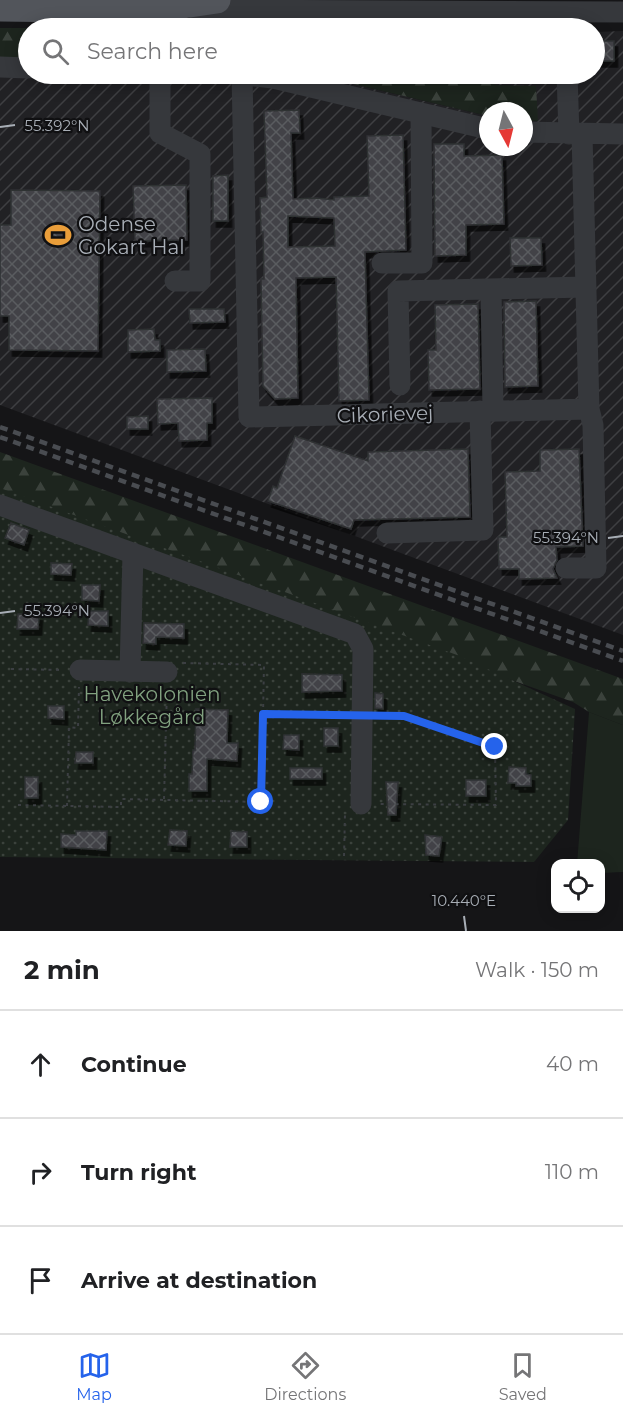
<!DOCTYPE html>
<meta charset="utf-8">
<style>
:root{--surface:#fff;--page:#f6f6f6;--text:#202124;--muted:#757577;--line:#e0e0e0;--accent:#2563eb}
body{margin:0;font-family:Montserrat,sans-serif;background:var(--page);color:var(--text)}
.controls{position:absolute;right:18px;bottom:18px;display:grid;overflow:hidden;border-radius:12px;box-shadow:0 3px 15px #0003}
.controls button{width:54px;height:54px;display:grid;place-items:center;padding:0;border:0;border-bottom:2px solid var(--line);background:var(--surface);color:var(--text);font:30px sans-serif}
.compass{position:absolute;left:479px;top:102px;width:54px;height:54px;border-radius:50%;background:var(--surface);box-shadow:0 3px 15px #0003;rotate:173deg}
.stop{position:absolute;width:18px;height:18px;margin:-14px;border:4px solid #2563eb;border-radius:50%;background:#fff}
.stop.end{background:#2563eb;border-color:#fff;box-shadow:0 2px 6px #0008}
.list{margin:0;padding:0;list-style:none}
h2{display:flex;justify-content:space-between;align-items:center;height:78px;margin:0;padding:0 24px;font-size:26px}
h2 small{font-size:20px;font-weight:400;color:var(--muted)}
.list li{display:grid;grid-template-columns:39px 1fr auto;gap:18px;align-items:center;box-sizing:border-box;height:108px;padding:0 24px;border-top:2px solid var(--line)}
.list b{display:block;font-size:22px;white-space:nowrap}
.list em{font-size:20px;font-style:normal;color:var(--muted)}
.icon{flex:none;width:33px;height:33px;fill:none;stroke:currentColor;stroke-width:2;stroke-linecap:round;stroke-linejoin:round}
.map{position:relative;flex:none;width:623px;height:931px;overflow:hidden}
.search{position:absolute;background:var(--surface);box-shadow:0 3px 15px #0003;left:18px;right:18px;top:18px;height:66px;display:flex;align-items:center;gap:15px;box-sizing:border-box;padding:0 21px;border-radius:33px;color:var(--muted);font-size:22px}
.sheet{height:402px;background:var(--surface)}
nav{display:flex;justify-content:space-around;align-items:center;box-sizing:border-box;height:84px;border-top:2px solid var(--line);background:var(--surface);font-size:16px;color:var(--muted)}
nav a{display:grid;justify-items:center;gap:3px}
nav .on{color:var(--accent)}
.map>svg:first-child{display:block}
.industrial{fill:url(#industrial-furrows)}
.green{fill:#1d251e}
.forest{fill:url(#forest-firs)}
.garden{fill:url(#garden-dots)}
.building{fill:url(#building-cross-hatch);stroke:#2f3033;stroke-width:1.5;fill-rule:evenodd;filter:url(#shadow)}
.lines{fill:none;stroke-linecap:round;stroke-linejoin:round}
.path{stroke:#3c3f43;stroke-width:2;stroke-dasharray:3 4.5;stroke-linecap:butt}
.minor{stroke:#36383c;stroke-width:21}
.major{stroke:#52555b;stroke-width:27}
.rail{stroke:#494c51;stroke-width:4.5;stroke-dasharray:8 6;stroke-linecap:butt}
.route{stroke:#2563eb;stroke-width:8}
.ticks{fill:none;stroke:#a8aeb6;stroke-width:2}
.labels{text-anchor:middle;stroke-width:4.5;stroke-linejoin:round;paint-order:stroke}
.poi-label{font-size:20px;fill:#a8aeb6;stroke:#101012;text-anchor:start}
.street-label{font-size:20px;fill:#a8aeb6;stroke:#101012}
.park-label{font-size:20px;fill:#81a17f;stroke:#101012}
.ticks-label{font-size:15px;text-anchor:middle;fill:#a8aeb6;stroke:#101012;stroke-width:4.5;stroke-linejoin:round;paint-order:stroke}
</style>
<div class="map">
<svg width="623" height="931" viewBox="0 0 623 931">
<defs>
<pattern id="industrial-furrows" width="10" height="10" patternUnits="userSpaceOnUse" patternTransform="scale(1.5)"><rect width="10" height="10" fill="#212124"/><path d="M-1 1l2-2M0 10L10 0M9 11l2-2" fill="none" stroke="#3e3f42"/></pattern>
<pattern id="forest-firs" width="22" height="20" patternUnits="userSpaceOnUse" patternTransform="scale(1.5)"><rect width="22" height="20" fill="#1d251e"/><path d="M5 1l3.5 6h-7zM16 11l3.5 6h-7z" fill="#3b423c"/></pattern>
<pattern id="garden-dots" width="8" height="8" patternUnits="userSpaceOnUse" patternTransform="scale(1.5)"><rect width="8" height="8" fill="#1d251e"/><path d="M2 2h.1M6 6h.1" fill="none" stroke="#3b423c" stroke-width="1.8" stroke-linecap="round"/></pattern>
<pattern id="building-cross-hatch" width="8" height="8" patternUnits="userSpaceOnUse" patternTransform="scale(1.5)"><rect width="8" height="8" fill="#424347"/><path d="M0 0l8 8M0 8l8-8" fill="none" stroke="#5a5c5f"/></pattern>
<filter id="shadow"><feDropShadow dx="3.5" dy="6" stdDeviation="0" flood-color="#0009"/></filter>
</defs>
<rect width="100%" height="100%" fill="#151517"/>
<path class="industrial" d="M 623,31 L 623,635 L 0,405 L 0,58 L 28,74 L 311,74 L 488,116 L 488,147 L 524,147 L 524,121 L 538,121 L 494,86 L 493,74 L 594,74 L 595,32 Z"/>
<path class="green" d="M 589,712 L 623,725 L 623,872 L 601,873 L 600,864 L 577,864 Z"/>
<path class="forest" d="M 0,28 L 69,28 L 28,28 L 28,59 L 0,58 Z
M 311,74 L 493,74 L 495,85 L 536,86 L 538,121 L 524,121 L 524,111 L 488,111 L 488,116 Z
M 0,452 L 623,679 L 623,725 L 589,712 L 573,702 L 0,498 Z"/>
<path class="garden" d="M 0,488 L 457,655 L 575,709 L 568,820 L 534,862 L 0,857 Z"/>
<path class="building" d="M 594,41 L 614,41 L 614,61 L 594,61 Z
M 299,110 L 300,133 L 291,133 L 293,199 L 317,198 L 334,200 L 334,197 L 369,196 L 367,136 L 403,135 L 406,250 L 365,252 L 369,400 L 339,401 L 336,277 L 296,278 L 298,398 L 275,399 L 263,386 L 261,279 L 264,279 L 263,232 L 261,232 L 260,198 L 267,197 L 264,111 ZM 288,216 L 334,218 L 335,246 L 288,247 Z
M 434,144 L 464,144 L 464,156 L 502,155 L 504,224 L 466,225 L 466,255 L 435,256 Z
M 228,175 L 228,221 L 213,221 L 213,176 Z
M 186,185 L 187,240 L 135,241 L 133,186 Z
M 11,190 L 100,191 L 98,351 L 9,350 L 9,316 L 0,316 L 0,225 L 11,225 Z
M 510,238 L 541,238 L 542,265 L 511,266 Z
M 536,301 L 538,386 L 505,387 L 504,302 Z
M 478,304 L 480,389 L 429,390 L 428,350 L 436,350 L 435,305 Z
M 189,309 L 224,309 L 225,322 L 190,323 Z
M 154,329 L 155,340 L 160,340 L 160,351 L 128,352 L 128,330 Z
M 205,349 L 206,371 L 167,372 L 167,350 Z
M 212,398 L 212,423 L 207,423 L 207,440 L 179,441 L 178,423 L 158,424 L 157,399 Z
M 148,416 L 148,429 L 127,429 L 127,417 Z
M 295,436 L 368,461 L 368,452 L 468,449 L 470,517 L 354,520 L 351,529 L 268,501 L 273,486 L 277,488 Z
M 579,449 L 583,546 L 556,547 L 557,560 L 553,569 L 557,578 L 519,579 L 519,569 L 499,569 L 498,537 L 507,537 L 505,472 L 540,471 L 540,450 Z
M 11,523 L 29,530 L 24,545 L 5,538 Z
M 51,563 L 72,564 L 71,575 L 51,574 Z
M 82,585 L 100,585 L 99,601 L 82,600 Z
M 89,611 L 108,611 L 108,626 L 88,625 Z
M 18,614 L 39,615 L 38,629 L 17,629 Z
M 144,623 L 184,624 L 184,638 L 156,637 L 156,644 L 143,643 Z
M 302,674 L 342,675 L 342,691 L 302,692 Z
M 375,693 L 383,694 L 383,709 L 375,708 Z
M 48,706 L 64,706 L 64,719 L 48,718 Z
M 196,709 L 228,710 L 227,743 L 238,743 L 237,761 L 207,759 L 207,791 L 189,791 L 189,774 L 192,774 L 193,750 L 195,750 Z
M 324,728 L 338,728 L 338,746 L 324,746 Z
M 284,735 L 299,735 L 299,750 L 283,749 Z
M 76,752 L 93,752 L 93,763 L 75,763 Z
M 509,767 L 526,768 L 526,774 L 531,775 L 531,786 L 516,786 L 516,783 L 508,783 Z
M 290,768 L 322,768 L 322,779 L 290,779 Z
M 25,777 L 38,777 L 38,798 L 25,798 Z
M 466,780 L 486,780 L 486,796 L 466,796 Z
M 386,782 L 398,782 L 396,815 L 388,815 Z
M 170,830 L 187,831 L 186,846 L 168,845 Z
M 76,831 L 107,831 L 106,850 L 61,847 L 61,834 L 76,835 Z
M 231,831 L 247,832 L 247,847 L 230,847 Z
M 425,835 L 442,837 L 439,856 L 426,855 Z"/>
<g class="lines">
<path class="path" d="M 183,663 L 264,665 L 261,814
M 11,669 L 63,670
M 263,714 L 346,715
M 378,716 L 404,716 L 495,747 L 496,805 L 380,804
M 164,799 L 167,689
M 18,805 L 121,807 L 121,799 L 261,802
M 67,806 L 69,727 L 78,728 L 79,687
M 344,856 L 345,814"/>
<path class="minor" d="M 197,10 L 623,12
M 0,67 L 28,68
M 160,74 L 160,133 L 200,154 L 200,281 L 175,281
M 234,74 L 273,78 L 488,129
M 242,74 L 249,417 L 589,409 L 582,134
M 567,74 L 569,134
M 524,132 L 623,134
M 382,263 L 422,263 L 421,114
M 491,289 L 493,411
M 400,385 L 398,291 L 586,287
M 0,505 L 355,634 L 363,649 L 361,804
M 387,533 L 483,530 L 480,411
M 566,568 L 596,568 L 593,425 L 589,409
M 80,670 L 167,672
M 130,672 L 133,553"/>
<path class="major" d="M 0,8 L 149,10 L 217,0"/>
<path class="rail" d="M 0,427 L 623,651
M 0,437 L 623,661"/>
</g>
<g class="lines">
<path class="route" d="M 261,802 L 263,714 L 404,716 L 495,747"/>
</g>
<path class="ticks" d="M 0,127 L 15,125M 608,538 L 623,536M 0,613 L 15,611M 464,916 L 466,931"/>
<defs>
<g id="stadium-bare" transform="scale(2.07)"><path d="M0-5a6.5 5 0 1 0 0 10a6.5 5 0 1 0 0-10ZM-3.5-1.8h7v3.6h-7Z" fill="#ea9e3a" stroke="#101012" stroke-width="2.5" paint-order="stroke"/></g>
</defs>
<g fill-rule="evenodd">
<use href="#stadium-bare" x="58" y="235"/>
</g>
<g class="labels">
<g class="poi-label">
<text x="78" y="231">Odense<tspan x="78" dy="23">Gokart Hal</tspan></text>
</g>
<g class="street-label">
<text transform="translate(385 414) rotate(-2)" y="7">Cikorievej</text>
</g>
<g class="park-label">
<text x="152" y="701">Havekolonien<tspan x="152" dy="23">Løkkegård</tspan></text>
</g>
</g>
<g class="ticks-label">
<text x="57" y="131">55.392°N</text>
<text x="566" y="543">55.394°N</text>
<text x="57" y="616">55.394°N</text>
<text x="464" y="906">10.440°E</text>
</g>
</svg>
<div class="controls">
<button><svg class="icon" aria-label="locate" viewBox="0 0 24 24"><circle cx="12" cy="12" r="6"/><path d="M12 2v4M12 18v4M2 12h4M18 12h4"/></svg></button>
</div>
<svg class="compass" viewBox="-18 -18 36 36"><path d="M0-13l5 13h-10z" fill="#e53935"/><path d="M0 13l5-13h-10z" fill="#757577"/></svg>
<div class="stop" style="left:261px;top:802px"></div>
<div class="stop end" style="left:495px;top:747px"></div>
<div class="search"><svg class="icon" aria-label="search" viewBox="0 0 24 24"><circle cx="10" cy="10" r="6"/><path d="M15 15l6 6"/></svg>Search here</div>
</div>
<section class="sheet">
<h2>2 min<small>Walk · 150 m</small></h2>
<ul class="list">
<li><svg class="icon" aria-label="ahead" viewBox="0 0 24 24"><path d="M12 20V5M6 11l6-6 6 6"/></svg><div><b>Continue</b></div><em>40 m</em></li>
<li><svg class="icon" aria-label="right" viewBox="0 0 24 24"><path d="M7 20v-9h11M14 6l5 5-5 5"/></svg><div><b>Turn right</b></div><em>110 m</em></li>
<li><svg class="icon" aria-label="arrive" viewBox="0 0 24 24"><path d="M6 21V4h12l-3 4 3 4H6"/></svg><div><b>Arrive at destination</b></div></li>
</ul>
</section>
<nav>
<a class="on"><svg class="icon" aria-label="map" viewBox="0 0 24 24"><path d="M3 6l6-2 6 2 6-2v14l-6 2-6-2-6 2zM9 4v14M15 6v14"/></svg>Map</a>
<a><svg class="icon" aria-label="directions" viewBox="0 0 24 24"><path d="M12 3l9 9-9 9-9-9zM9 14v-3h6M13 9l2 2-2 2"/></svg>Directions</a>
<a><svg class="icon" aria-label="saved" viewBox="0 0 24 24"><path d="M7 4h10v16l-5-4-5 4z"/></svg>Saved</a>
</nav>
